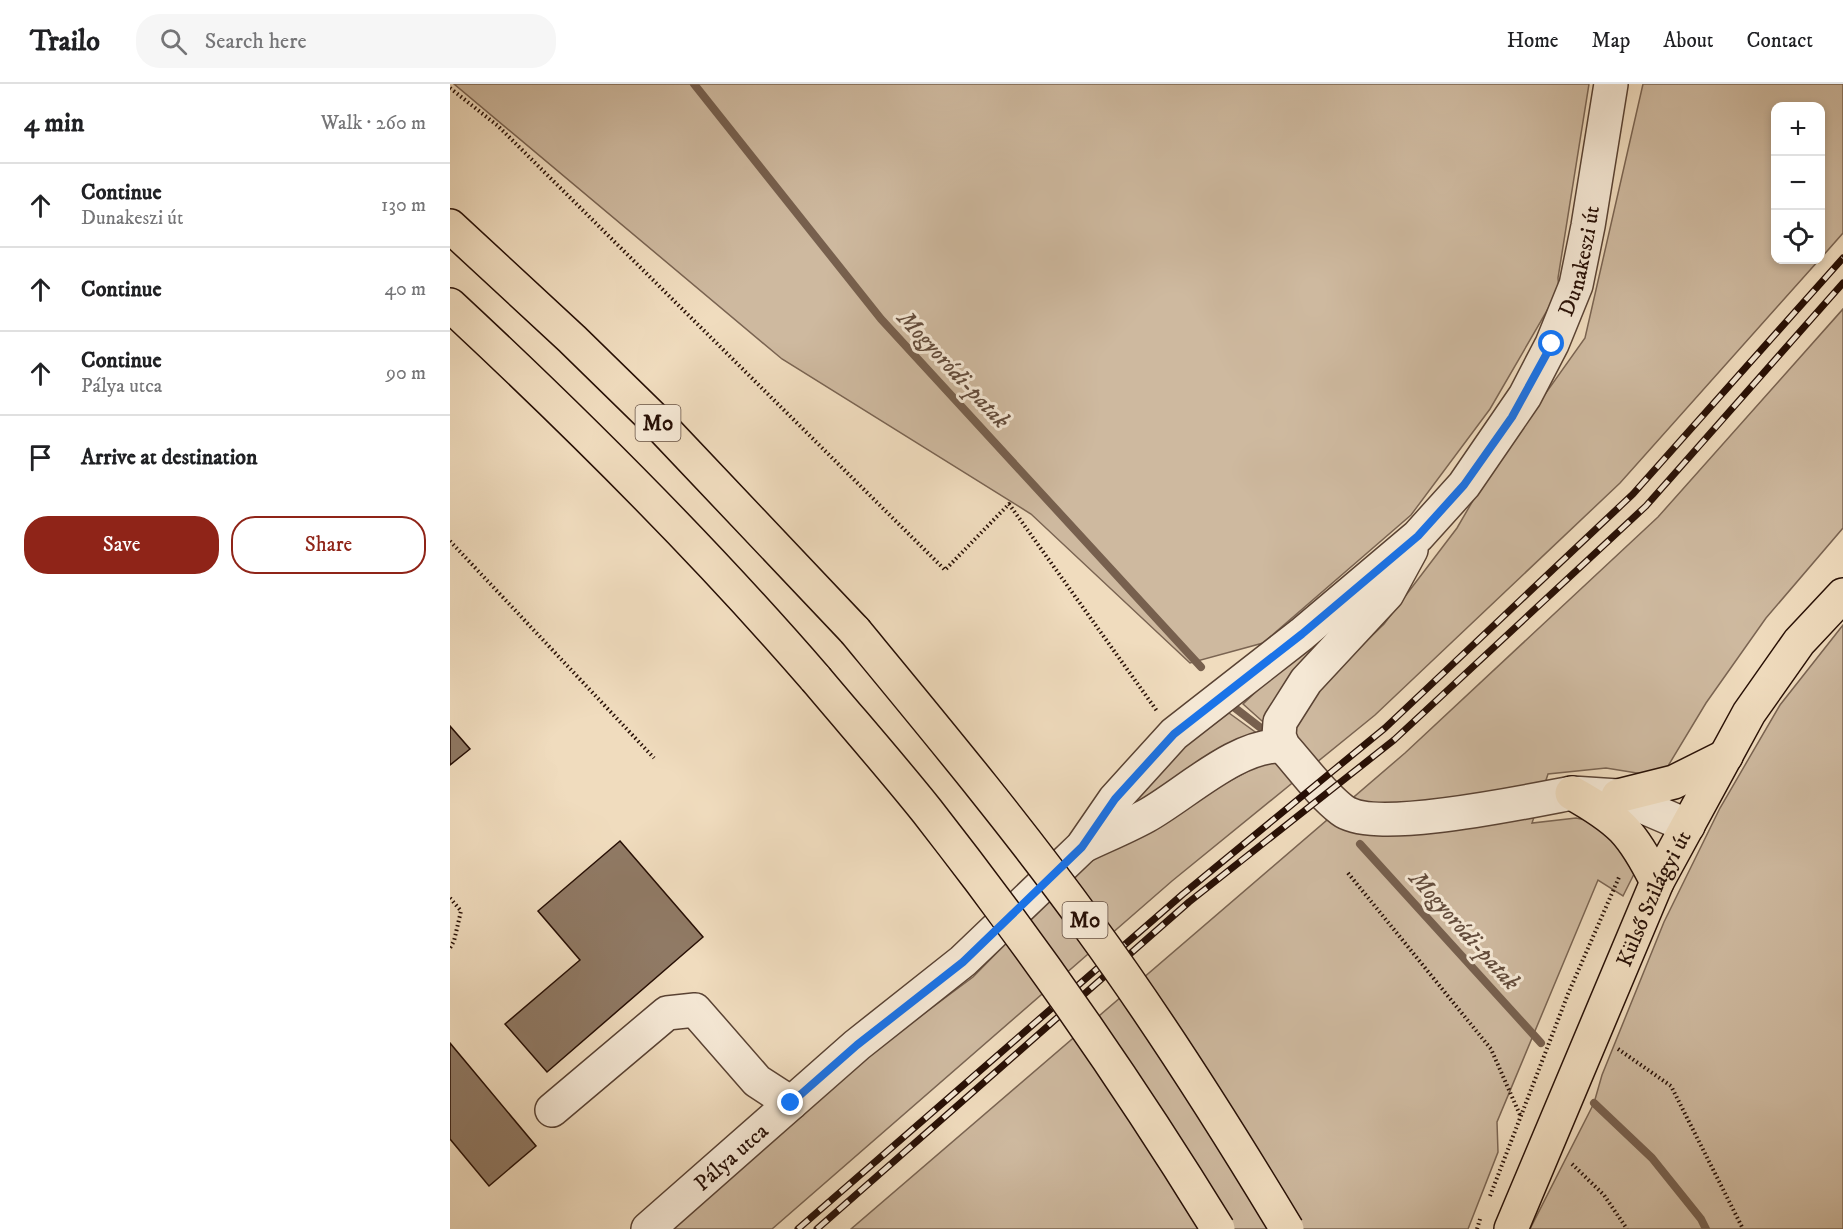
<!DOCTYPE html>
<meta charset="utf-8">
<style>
:root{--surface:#fff;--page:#f6f6f6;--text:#202124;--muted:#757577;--line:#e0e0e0;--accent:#8f2418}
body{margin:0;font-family:"IM FELL DW Pica",serif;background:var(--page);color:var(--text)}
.controls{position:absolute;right:18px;top:18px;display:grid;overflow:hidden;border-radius:12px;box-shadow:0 3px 9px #0003}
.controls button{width:54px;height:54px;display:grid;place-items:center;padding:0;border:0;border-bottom:2px solid var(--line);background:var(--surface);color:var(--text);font:30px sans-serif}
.stop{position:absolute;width:18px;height:18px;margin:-14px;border:4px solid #1a73e8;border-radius:50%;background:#fff}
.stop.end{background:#1a73e8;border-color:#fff;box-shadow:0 2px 6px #0008}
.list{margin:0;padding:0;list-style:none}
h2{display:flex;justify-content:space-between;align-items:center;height:78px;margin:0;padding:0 24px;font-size:26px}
h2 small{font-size:20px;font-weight:400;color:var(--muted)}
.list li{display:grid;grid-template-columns:39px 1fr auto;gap:18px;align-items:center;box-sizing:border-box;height:84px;padding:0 24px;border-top:2px solid var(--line)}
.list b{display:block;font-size:22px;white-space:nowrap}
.list p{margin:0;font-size:20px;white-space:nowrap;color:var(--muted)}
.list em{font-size:20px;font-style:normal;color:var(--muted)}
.actions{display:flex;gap:12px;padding:18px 24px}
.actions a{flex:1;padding:14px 0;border:2px solid var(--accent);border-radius:24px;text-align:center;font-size:21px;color:var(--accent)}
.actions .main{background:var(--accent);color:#fff}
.icon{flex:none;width:33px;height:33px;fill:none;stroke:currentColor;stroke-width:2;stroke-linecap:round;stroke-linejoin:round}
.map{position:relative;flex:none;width:1393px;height:1145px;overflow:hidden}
header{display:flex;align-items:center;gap:36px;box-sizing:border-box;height:84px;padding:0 30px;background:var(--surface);border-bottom:2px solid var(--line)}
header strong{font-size:28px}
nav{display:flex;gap:33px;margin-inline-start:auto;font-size:21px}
.search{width:420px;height:54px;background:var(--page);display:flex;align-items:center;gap:15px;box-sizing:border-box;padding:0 21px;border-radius:24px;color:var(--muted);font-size:22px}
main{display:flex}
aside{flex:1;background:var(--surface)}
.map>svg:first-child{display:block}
.green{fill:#ceb99f;stroke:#7a6452;stroke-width:1.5}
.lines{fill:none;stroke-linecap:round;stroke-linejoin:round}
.stream{stroke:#77604e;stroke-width:8}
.building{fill:#907a65;stroke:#270f05;stroke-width:1.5}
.minor-casing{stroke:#594233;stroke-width:36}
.major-casing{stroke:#270f05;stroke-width:36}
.highway-casing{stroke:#270f05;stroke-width:36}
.path{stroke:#270f05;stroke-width:4;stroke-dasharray:1.5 3;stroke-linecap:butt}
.minor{stroke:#f5e8d5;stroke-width:33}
.major{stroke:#f0dcbe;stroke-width:33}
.highway{stroke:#f0dcbe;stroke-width:33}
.rail-casing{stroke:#270f05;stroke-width:7}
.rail{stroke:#f5e8d5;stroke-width:4.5;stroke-dasharray:14;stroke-linecap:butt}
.highway-bridge-casing{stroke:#270f05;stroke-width:36;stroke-linecap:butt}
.highway-bridge{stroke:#f0dcbe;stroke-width:33}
.route{stroke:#1a73e8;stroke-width:8}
.labels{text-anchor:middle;stroke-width:6;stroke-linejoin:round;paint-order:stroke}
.shield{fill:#f5e8d5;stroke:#655043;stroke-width:1.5}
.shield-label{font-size:21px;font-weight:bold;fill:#270f05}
.street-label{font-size:22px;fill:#270f05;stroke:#f5e8d5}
.water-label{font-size:24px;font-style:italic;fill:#634c3c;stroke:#f5e8d5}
</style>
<header>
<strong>Trailo</strong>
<div class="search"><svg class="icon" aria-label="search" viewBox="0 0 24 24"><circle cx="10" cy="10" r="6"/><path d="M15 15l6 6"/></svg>Search here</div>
<nav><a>Home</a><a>Map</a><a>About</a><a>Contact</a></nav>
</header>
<main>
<aside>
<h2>4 min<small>Walk · 260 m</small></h2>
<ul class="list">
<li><svg class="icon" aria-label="ahead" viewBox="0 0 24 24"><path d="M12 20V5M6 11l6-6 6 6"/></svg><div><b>Continue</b><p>Dunakeszi út</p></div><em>130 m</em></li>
<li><svg class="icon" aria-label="ahead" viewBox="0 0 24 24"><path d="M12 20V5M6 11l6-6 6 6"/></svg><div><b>Continue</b></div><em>40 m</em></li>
<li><svg class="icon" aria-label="ahead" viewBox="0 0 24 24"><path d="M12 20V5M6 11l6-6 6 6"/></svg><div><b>Continue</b><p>Pálya utca</p></div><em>90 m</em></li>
<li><svg class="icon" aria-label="arrive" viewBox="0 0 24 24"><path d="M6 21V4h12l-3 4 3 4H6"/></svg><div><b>Arrive at destination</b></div></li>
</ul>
<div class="actions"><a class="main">Save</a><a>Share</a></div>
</aside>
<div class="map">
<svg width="1393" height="1145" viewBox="0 0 1393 1145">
<rect width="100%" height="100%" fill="#f0dcbe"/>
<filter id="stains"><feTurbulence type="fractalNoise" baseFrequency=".00333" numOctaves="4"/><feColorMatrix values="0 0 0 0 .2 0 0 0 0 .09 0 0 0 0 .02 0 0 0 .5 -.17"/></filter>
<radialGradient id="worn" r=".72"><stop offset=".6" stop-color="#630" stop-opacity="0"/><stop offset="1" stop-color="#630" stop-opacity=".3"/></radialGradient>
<path class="green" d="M 4,0 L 1139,0 L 1108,194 L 1109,206 L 1040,325 L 961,431 L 813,559 L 740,579 L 581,430 L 332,275 Z
M 1193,0 L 1393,0 L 1393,149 L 1371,174 L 1370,22 L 1326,22 L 1326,176 L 1369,176 L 1170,399 L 925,631 L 861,683 L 845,663 L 842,635 L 870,602 L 934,540 L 1007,444 L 1039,389 L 1135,254 Z
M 1393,225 L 1393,444 L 1316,534 L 1256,619 L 1215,687 L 1193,690 L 1156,684 L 1098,690 L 1082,739 L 1126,734 L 1151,739 L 1187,784 L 1173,812 L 1148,796 L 1047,1038 L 1048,1068 L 1018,1145 L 401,1145 L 955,669 L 1208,433 Z
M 929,499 L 821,645 L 793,620 L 836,579 Z
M 1393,541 L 1393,1145 L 1080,1145 L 1144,1019 L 1152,991 L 1214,838 L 1270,724 L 1330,621 Z
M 779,629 L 812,653 L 654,746 L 721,673 Z
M 820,675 L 831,679 L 846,696 L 722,797 L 322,1145 L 221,1145 L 406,980 L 523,893 L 642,772 Z"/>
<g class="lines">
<path class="stream" d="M 244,0 L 431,235 L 751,583
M 785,624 L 816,648
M 910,760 L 1091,959
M 1144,1019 L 1202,1074 L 1251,1135 L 1256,1145"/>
</g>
<path class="building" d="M 0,642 L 20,665 L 0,681 Z
M 170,757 L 253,853 L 97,988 L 55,940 L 130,876 L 88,827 Z
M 0,959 L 86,1062 L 39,1102 L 0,1055 Z"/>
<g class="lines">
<g class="minor-casing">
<g id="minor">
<path d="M 961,466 L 937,510 L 856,597 L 830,638 L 829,652 L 833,662 C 852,683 870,709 892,726 C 924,751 1078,717 1122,709 L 1168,712 L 1238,742"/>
<path d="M 633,762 C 654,752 676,743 696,732 C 734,711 788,659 833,662"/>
<path d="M 102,1026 L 217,929 L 245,926 L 307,997 L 341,1019"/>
<path id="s1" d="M 198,1145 L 407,961 L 513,877 L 632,763 L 665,715 L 724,650 L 852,550 L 968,452 L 1014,401 L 1075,312 L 1102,260 L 1126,201 L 1138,142 L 1161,0"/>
</g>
</g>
<g class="major-casing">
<g id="major">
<path d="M 1122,709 C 1170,736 1182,748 1207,798"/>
<path d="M 1168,712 L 1224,698 L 1276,672"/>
<path id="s2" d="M 1061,1145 L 1207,798 L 1299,629 L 1349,558 L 1393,511"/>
</g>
</g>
<g class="highway-casing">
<path id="highway" d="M 0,142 L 122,255 L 209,340 L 405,547
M 0,221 C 128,340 251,462 366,595"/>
</g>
<path class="path" d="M 0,4 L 48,42 L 495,486 L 559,420 L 707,627
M 0,457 L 204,674
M 898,789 L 1041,965 L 1070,1031
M 0,814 L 11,827 L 4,857 L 0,864
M 1168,965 L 1221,1002 L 1293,1145
M 1122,1080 L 1154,1111 L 1177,1145
M 1040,1112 L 1118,910 L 1170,791
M 1027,1145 L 1030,1135"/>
<use href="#minor" class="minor"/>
<use href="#major" class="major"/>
<use href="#highway" class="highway"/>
<g class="rail-casing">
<path id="rail" d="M 348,1145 L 733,810 L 935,644 L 1183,410 L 1393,174
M 367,1145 L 739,818 L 944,656 L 1196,422 L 1393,199"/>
</g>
<use href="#rail" class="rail"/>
<g class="highway-bridge-casing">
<path id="highway-bridge" d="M 405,547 C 485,644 565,740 639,842 C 710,939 775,1042 837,1145
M 366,595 C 403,639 441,682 477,727 C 582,861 679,1000 768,1145"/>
</g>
<use href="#highway-bridge" class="highway-bridge"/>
</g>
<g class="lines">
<path class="route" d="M 341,1019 L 407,961 L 513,878 L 632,763 L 665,715 L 724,650 L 852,550 L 968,452 L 1014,401 L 1062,333 L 1102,260"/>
</g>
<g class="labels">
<g class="shield">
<rect x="185.5" y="321" width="45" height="36" rx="4.5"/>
<rect x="612.5" y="818" width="45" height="36" rx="4.5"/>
</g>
<g class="shield-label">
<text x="208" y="346">M0</text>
<text x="635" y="843">M0</text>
</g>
<g class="street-label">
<text dy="8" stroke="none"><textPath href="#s1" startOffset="1362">Dunakeszi út</textPath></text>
<text dy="8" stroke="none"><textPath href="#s2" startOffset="360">Külső Szilágyi út</textPath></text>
<text dy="8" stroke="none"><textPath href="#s1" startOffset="110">Pálya utca</textPath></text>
</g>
<g class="water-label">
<text transform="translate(504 285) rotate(47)" y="8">Mogyoródi-patak</text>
<text transform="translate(1015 846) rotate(48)" y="8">Mogyoródi-patak</text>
</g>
</g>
<rect width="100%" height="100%" filter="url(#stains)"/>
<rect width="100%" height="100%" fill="url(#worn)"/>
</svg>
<div class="controls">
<button>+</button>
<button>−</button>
<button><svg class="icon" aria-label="locate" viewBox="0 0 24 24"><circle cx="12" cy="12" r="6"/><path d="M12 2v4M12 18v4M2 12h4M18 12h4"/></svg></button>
</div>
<div class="stop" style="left:1102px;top:260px"></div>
<div class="stop end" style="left:341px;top:1019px"></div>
</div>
</main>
